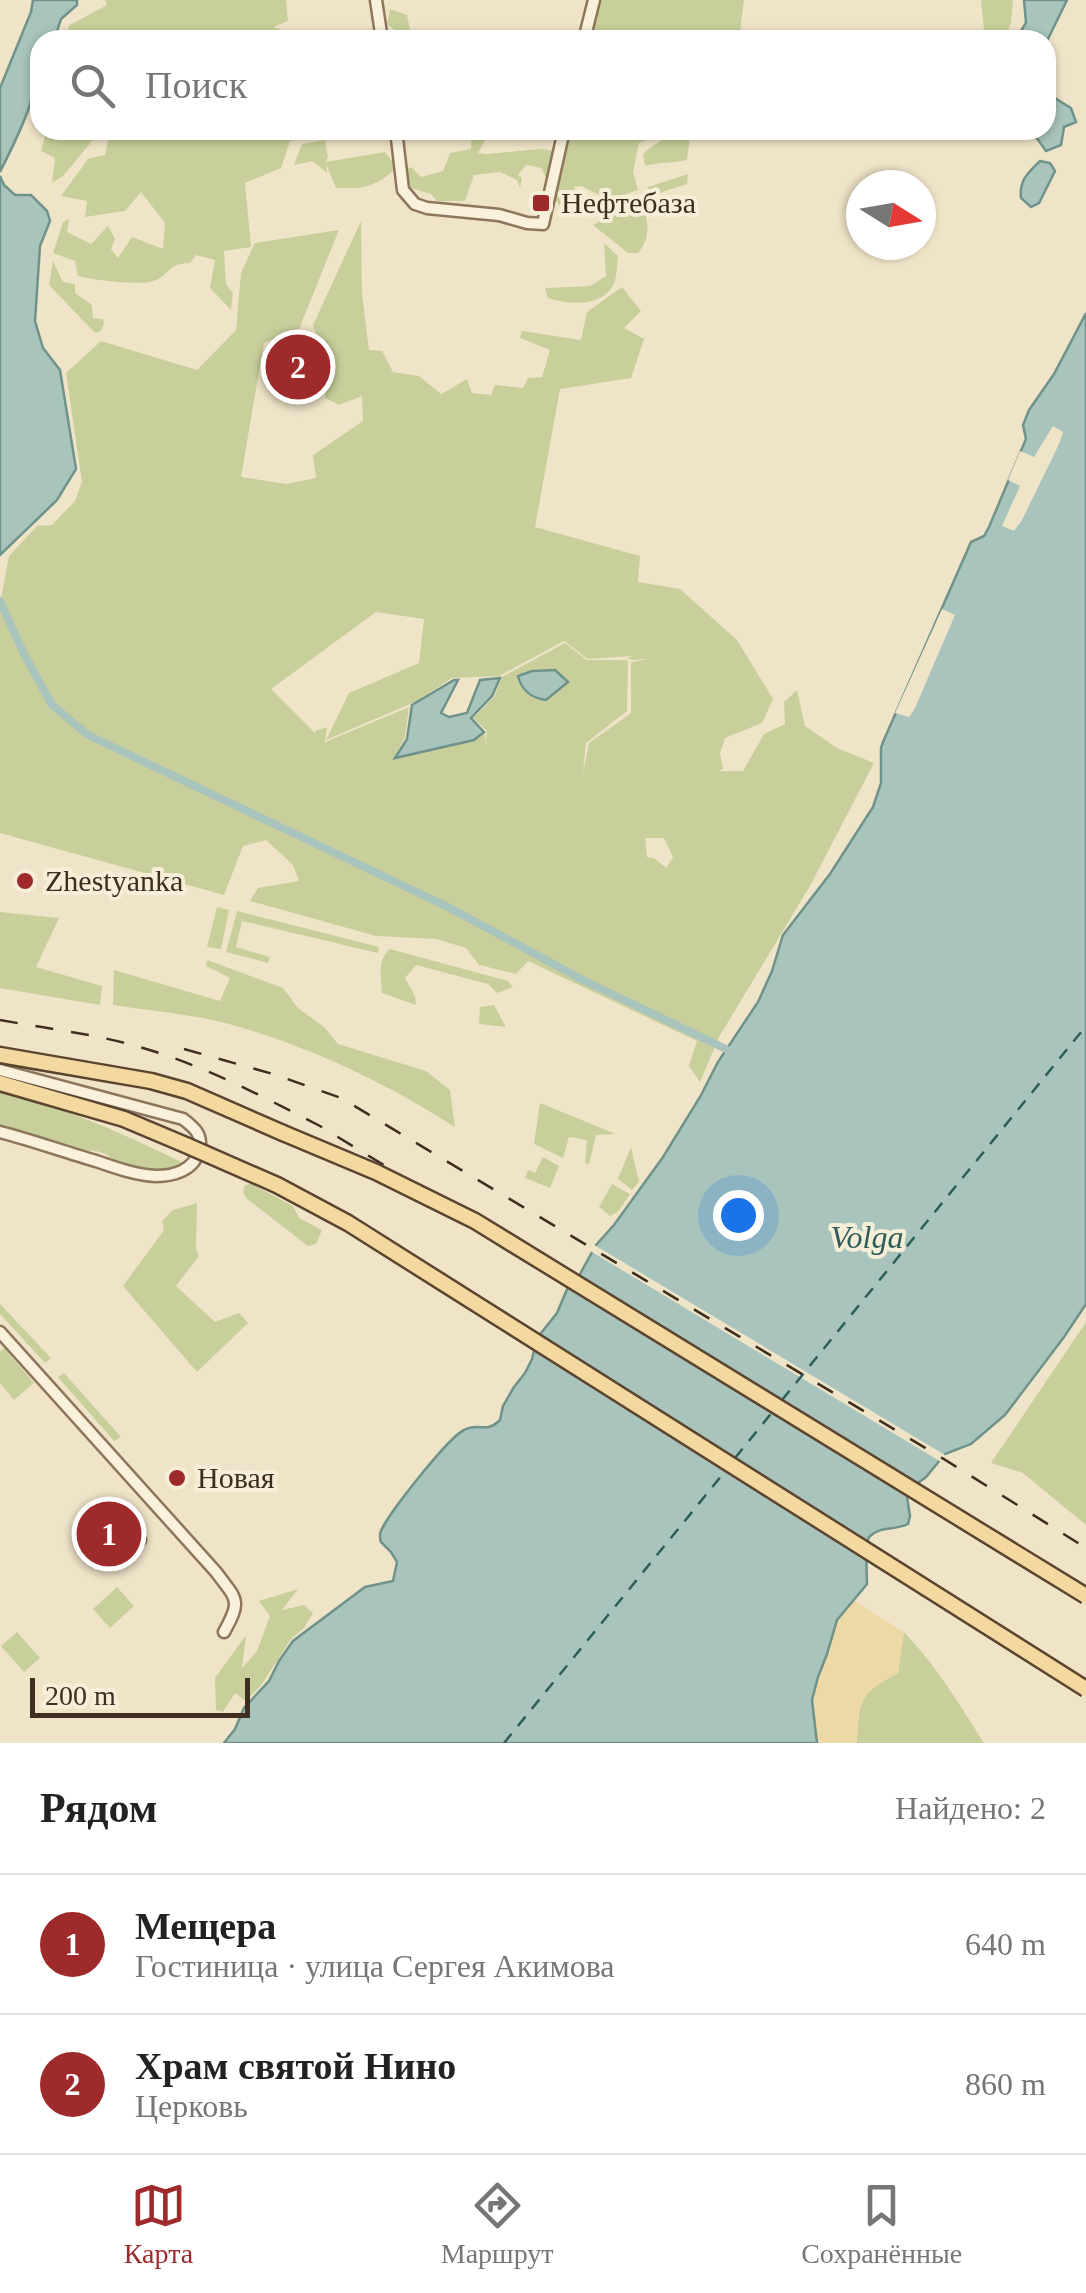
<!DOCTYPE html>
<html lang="ru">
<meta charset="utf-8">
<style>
:root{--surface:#fff;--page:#f2f2f2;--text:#222;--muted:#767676;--line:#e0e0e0;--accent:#9e2a2b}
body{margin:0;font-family:"Times New Roman",serif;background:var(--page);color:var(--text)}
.compass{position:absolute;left:846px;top:170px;width:90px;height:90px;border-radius:50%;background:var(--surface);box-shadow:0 2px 8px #0004;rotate:101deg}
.scale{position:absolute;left:30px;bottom:25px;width:220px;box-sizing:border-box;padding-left:10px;border:5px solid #3d2e20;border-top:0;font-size:28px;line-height:35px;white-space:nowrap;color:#3d2e20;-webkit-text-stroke:8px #f7eed8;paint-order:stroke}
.you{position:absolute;left:738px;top:1215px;width:35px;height:35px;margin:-25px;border:8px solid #fff;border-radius:50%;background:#1a73e8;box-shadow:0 0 0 15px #1a73e833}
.badge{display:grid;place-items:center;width:65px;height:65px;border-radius:50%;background:var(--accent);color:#fff;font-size:32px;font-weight:700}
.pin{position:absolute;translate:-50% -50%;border:5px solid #fff;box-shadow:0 2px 10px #0006}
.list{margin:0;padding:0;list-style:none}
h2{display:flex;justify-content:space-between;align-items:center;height:130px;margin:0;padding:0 40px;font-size:42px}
h2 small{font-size:32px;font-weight:400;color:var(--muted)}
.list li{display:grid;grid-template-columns:65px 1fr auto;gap:30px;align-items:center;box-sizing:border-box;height:140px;padding:0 40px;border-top:2px solid var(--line)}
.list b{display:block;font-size:38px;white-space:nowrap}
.list p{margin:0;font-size:32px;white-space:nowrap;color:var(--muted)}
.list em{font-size:32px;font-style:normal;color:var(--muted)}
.icon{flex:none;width:55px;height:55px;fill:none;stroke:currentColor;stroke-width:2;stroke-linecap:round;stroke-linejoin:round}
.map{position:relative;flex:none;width:1086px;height:1743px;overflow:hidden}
.search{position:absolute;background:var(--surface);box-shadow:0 2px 8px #0004;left:30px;right:30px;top:30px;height:110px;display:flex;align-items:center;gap:25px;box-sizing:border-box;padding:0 35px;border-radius:30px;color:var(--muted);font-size:38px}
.sheet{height:410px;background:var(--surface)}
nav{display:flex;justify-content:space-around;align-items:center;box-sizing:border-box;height:140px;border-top:2px solid var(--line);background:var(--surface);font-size:28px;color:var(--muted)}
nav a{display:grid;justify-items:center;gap:5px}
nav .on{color:var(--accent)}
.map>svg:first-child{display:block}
.green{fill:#c9cf9b;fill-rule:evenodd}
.sand{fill:#ecd9a5}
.water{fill:#a9c4bc;stroke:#6f938a;stroke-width:2.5}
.pier{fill:#f0e4c8}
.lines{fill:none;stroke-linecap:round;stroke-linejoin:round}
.canal{stroke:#a9c4bc;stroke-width:8}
.ferry{stroke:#2f5d5a;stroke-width:2.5;stroke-dasharray:12 10;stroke-linecap:butt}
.minor-casing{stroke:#8d765c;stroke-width:15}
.major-casing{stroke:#5b4430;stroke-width:19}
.minor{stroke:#faf1dc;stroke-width:10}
.major{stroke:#f3d9a0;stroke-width:14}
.rail{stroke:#3d2e20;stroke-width:2.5;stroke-dasharray:18 18;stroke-linecap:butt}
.major-bridge-casing{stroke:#5b4430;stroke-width:19;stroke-linecap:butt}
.major-bridge{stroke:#f3d9a0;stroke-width:14}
.poi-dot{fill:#9e2a2b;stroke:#f7eed8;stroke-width:4}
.labels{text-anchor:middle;stroke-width:8;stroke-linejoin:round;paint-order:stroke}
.poi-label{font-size:30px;fill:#3d2e20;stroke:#f7eed8;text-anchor:start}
.water-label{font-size:32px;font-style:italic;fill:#2f5d5a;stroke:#f7eed8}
</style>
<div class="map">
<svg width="1086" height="1743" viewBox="0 0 1086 1743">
<rect width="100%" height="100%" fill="#f0e4c8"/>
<path class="green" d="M 105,0 L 286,0 L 288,21 L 273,27 L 290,33 L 291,40 L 72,40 L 68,26 L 107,5 Z
M 600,0 L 744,0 L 739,40 L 590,40 Z
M 981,0 L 1013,0 L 1011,23 L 1004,40 L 985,40 Z
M 390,9 L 407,15 L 412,40 L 400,40 L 398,33 L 387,24 Z
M 47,130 L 96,130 L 97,135 L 63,176 L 52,183 L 55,158 L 41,151 Z
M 102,130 L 321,130 L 321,132 L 290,141 L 281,168 L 245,183 L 251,247 L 224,251 L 226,284 L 233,293 L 231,310 L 210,288 L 215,260 L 196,255 L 190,263 C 166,264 170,275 154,281 C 141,286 93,280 78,276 L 75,261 L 53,253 L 63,222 L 69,219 L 67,232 L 91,244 L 108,226 L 115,239 L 111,249 L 118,258 L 132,237 L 163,249 L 165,223 L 141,192 L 125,211 L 85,217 L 87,201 L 61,196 L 88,159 L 105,155 L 109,135 L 100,132 Z
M 472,130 L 485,130 L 487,136 L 478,153 L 487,154 L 540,149 L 555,151 L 549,178 L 545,176 L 541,168 L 526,165 L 518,175 L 522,178 L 520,188 L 517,180 L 500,172 L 474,175 L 465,201 L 437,201 L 431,194 L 407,187 L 405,170 L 411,167 L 421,177 L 443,171 L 450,153 L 471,149 Z
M 568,130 L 657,130 L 659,135 L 639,143 L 633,172 L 638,190 L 609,200 L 581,186 L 574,187 L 583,212 L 559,205 L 554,197 Z
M 671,130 L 684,133 L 690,138 L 687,160 C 672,163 660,162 645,166 L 643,154 C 653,144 663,142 671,130 Z
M 325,140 L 328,158 L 325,162 L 385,152 L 397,168 C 374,187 366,189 336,188 L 326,164 L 327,173 L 312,161 L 294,165 L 302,144 Z
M 688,174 L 687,184 L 647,197 L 648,187 Z
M 640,209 L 645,212 C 649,229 649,239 638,253 L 628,253 L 593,225 L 609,216 Z
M 361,221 L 362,294 L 369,350 L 382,351 L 393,372 L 419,376 L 441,394 L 467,379 L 472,393 L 491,395 L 495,385 L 523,388 L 528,378 L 542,377 L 550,350 L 520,338 L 522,331 L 581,340 L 587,312 L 622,287 L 641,311 L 624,328 L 644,339 L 631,378 L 560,389 L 535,527 L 640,556 L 638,582 L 680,589 L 737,640 L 773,699 L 762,723 L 725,738 L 720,753 L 723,769 L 718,771 L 743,771 L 764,734 L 785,724 L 784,702 L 797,690 L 805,726 L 837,748 L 874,763 L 810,886 L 719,1037 L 700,1082 L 689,1066 L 697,1041 L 528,961 L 516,974 L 479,965 L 466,948 L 436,939 L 376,936 L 250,901 L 258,888 L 299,881 L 293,865 L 266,840 L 243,846 L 224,895 L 0,833 L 0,604 L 9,556 L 37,526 L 52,525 L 75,501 L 82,482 L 66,373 L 101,341 L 197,370 L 236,330 L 241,273 L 255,243 L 339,230 L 299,329 L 264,343 L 241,477 L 286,484 L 316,478 L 313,455 L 363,421 L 362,396 L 339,405 L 325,398 L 327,363 L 313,325 ZM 376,612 L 424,619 L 419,663 L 349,693 L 326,740 L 415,702 L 452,678 L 499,676 L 564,641 L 588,659 L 633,656 L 627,658 L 632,660 L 649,659 L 631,662 L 631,713 L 589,743 L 583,773 L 586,743 L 627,711 L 628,660 L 587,660 L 565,643 L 502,677 L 494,697 L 473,718 L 487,731 L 485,746 L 485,733 L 473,741 L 394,759 L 405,737 L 409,707 L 325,742 L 327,727 L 315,731 L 316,734 L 271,689 ZM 645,838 L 664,838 L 673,857 L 666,868 L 654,858 L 647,857 Z
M 604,243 L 618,256 C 617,264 617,273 615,281 C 605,308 569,305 548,298 L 545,288 L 590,286 L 606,276 Z
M 53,261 L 63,282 L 75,284 L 75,293 L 92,305 L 93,318 L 103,319 L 104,323 L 101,331 L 95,333 L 49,285 Z
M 217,907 L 229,910 L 221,949 L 207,947 Z
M 237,911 L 379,947 L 378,953 L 242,921 L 236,947 L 270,957 L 268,963 L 226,952 Z
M 0,912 L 59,918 L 36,967 L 102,986 L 100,1005 L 0,988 Z
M 390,949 L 508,981 L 513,987 L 497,993 L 488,984 L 416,965 L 405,978 L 415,996 L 416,1005 L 382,993 C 381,978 377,959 390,949 Z
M 207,960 L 283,988 L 298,1008 L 324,1027 L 338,1044 L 426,1071 L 450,1090 L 455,1127 C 388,1084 313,1048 236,1026 C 200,1015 151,1011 113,1005 L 114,970 L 220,1001 L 230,978 L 206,966 Z
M 494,1005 L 506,1027 L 479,1024 L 480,1007 Z
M 0,1091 C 63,1107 125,1134 183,1163 C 168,1173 136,1171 119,1164 C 114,1162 110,1157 106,1154 C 98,1150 89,1151 81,1151 L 0,1127 Z
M 540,1103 L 616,1134 L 596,1135 L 589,1164 L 585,1163 L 587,1140 L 569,1137 L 563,1158 L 534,1144 Z
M 631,1147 L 639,1182 L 632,1190 L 618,1179 Z
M 543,1157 L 559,1166 L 550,1188 L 525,1178 L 528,1170 L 535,1173 Z
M 251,1184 L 293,1206 L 299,1218 L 322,1230 L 316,1244 L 308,1246 L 246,1198 L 243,1192 L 245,1185 Z
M 612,1184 L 630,1194 L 618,1212 L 610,1216 L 599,1207 Z
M 197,1203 L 196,1248 L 199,1256 L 176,1286 L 215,1322 L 239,1313 L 248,1323 L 197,1372 L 123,1286 L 164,1230 L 162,1221 L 173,1210 Z
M 0,1304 L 51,1358 L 45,1363 L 0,1314 Z
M 1086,1322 L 1086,1525 L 1023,1473 L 991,1463 Z
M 4,1348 L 34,1383 L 14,1400 L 0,1383 L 0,1352 Z
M 64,1373 L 121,1437 L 114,1441 L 58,1377 Z
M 117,1587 L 134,1606 L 110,1628 L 93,1609 Z
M 298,1589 L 282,1610 L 304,1605 L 313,1613 L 304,1628 L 291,1639 L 262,1684 L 246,1701 L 235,1693 L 223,1712 L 216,1710 L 215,1678 L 246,1635 L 242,1668 L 257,1651 L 270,1616 L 259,1601 Z
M 17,1632 L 40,1658 L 24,1672 L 1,1646 Z
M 904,1632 C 936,1665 959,1704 984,1743 L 857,1743 C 860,1700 858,1694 898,1673 Z"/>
<path class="sand" d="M 853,1600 L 904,1632 L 898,1673 C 858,1694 860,1700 857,1743 L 817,1743 L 812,1700 L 814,1688 L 827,1654 L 836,1620 Z"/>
<path class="water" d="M 33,0 L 77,0 L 77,5 L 61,19 L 54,40 L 40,40 C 40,93 23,126 0,172 L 0,88 L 31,12 Z
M 1024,0 L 1067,0 L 1046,43 L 1046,40 L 1015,40 L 1026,23 Z
M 1046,89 L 1050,95 L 1071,108 L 1076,122 L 1064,127 L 1061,145 L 1046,151 L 1031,130 L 1046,130 Z
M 1040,161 L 1050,163 L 1055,171 L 1039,203 L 1031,207 L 1021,198 C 1019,180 1028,173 1040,161 Z
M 0,176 L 4,185 L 15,195 L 31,195 L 47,211 L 50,221 L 40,246 L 35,321 L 43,348 L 60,370 L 76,469 L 57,500 L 0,555 Z
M 1086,313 L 1086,1304 L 1064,1337 L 1005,1415 L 971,1444 L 945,1454 L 926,1477 L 911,1488 L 907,1497 L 910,1516 L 908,1524 C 895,1531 881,1525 869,1537 L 866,1548 L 867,1584 L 837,1620 L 827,1654 L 818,1677 L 812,1700 L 817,1743 L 224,1743 L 235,1729 L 244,1708 L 269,1681 L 279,1661 L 293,1641 L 365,1587 L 393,1581 L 397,1562 L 391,1552 L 381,1542 C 380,1540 380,1537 380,1534 C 383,1519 449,1437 464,1430 C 479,1422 486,1434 500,1420 L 503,1406 L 514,1387 L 525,1373 L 532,1359 L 537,1338 L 557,1313 L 568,1287 L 580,1274 L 596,1245 L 614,1225 L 663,1157 L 700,1097 L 718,1062 L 758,1002 L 772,971 L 783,935 L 830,874 L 873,807 L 881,783 L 881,748 L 883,742 L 971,542 L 984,536 L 989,527 L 1026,439 L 1023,425 L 1029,410 L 1054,374 Z
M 555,670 L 568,682 L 546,700 C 531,698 522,691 518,676 L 532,671 Z
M 500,678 L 492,696 L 471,718 L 484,732 L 474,740 L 395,758 L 407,739 L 412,705 L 454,680 L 458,680 L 441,713 L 449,717 L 467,713 L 480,680 Z"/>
<path class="pier" d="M 1053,426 L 1063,432 L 1059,444 L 1022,520 L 1014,531 L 1002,526 L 1020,486 L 1008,480 L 1020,451 L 1034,457 Z
M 942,609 L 955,615 L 915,708 L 909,717 L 895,713 Z
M 591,1243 L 950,1458 L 943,1463 L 587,1249 Z"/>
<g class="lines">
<path class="canal" d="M 0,601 L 24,654 L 52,705 L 88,735 L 448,907 L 585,981 L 726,1049"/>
<path class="ferry" d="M 782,1400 L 1086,1026
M 735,1458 L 774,1410
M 504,1743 L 727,1469"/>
<g class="minor-casing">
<path id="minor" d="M 376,0 L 382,40
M 584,40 L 594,0
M 396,130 L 403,190 L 415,204 L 427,208 L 499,215 L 527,223 L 543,224 L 564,130
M 0,1070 L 183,1119 C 195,1128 203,1135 199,1151 C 194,1170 174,1176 156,1176 C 136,1175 116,1168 96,1161 C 64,1152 32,1140 0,1132
M 0,1332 L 216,1572 C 237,1600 242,1600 224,1632
M 113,1510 L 140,1540"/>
</g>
<g class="major-casing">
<path id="major" d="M 0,1055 L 151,1081 L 187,1091 L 283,1133
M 0,1083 L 124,1119 L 188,1146"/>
</g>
<use href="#minor" class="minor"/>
<use href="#major" class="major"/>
<path class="rail" d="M 0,1020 C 43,1028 87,1033 129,1044 C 197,1062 258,1094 320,1126 L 1086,1596
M 184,1049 L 273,1074 L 341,1098 L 947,1461 L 1086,1548"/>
<g class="major-bridge-casing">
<path id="major-bridge" d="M 283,1133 L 376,1172 L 475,1221 L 1086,1596
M 188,1146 L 277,1185 L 348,1223 L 1086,1689"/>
</g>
<use href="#major-bridge" class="major-bridge"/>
</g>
<g class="poi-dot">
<rect x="531" y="193" width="20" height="20" rx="5"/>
<circle cx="25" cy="881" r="10"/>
<circle cx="177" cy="1478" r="10"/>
</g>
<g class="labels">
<g class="poi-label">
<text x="561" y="213">Нефтебаза</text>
<text x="45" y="891">Zhestyanka</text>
<text x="197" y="1488">Новая</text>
</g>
<g class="water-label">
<text x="867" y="1248">Volga</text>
</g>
</g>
</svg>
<svg class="compass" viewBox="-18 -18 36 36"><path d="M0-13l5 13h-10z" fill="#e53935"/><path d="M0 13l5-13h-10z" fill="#767676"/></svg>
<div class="scale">200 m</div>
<div class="you"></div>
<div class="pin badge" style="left:109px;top:1534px">1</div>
<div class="pin badge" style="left:298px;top:367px">2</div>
<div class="search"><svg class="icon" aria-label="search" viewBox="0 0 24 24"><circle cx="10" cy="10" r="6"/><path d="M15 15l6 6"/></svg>Поиск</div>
</div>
<section class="sheet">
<h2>Рядом<small>Найдено: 2</small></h2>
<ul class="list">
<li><span class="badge">1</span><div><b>Мещера</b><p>Гостиница · улица Сергея Акимова</p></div><em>640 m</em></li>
<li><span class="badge">2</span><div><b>Храм святой Нино</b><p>Церковь</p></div><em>860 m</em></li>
</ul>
</section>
<nav>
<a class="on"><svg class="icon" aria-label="map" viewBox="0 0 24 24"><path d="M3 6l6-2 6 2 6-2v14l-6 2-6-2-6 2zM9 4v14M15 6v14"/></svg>Карта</a>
<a><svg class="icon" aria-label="directions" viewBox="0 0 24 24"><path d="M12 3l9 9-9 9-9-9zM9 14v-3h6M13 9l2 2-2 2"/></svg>Маршрут</a>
<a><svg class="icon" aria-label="saved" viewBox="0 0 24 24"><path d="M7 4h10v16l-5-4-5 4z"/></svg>Сохранённые</a>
</nav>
